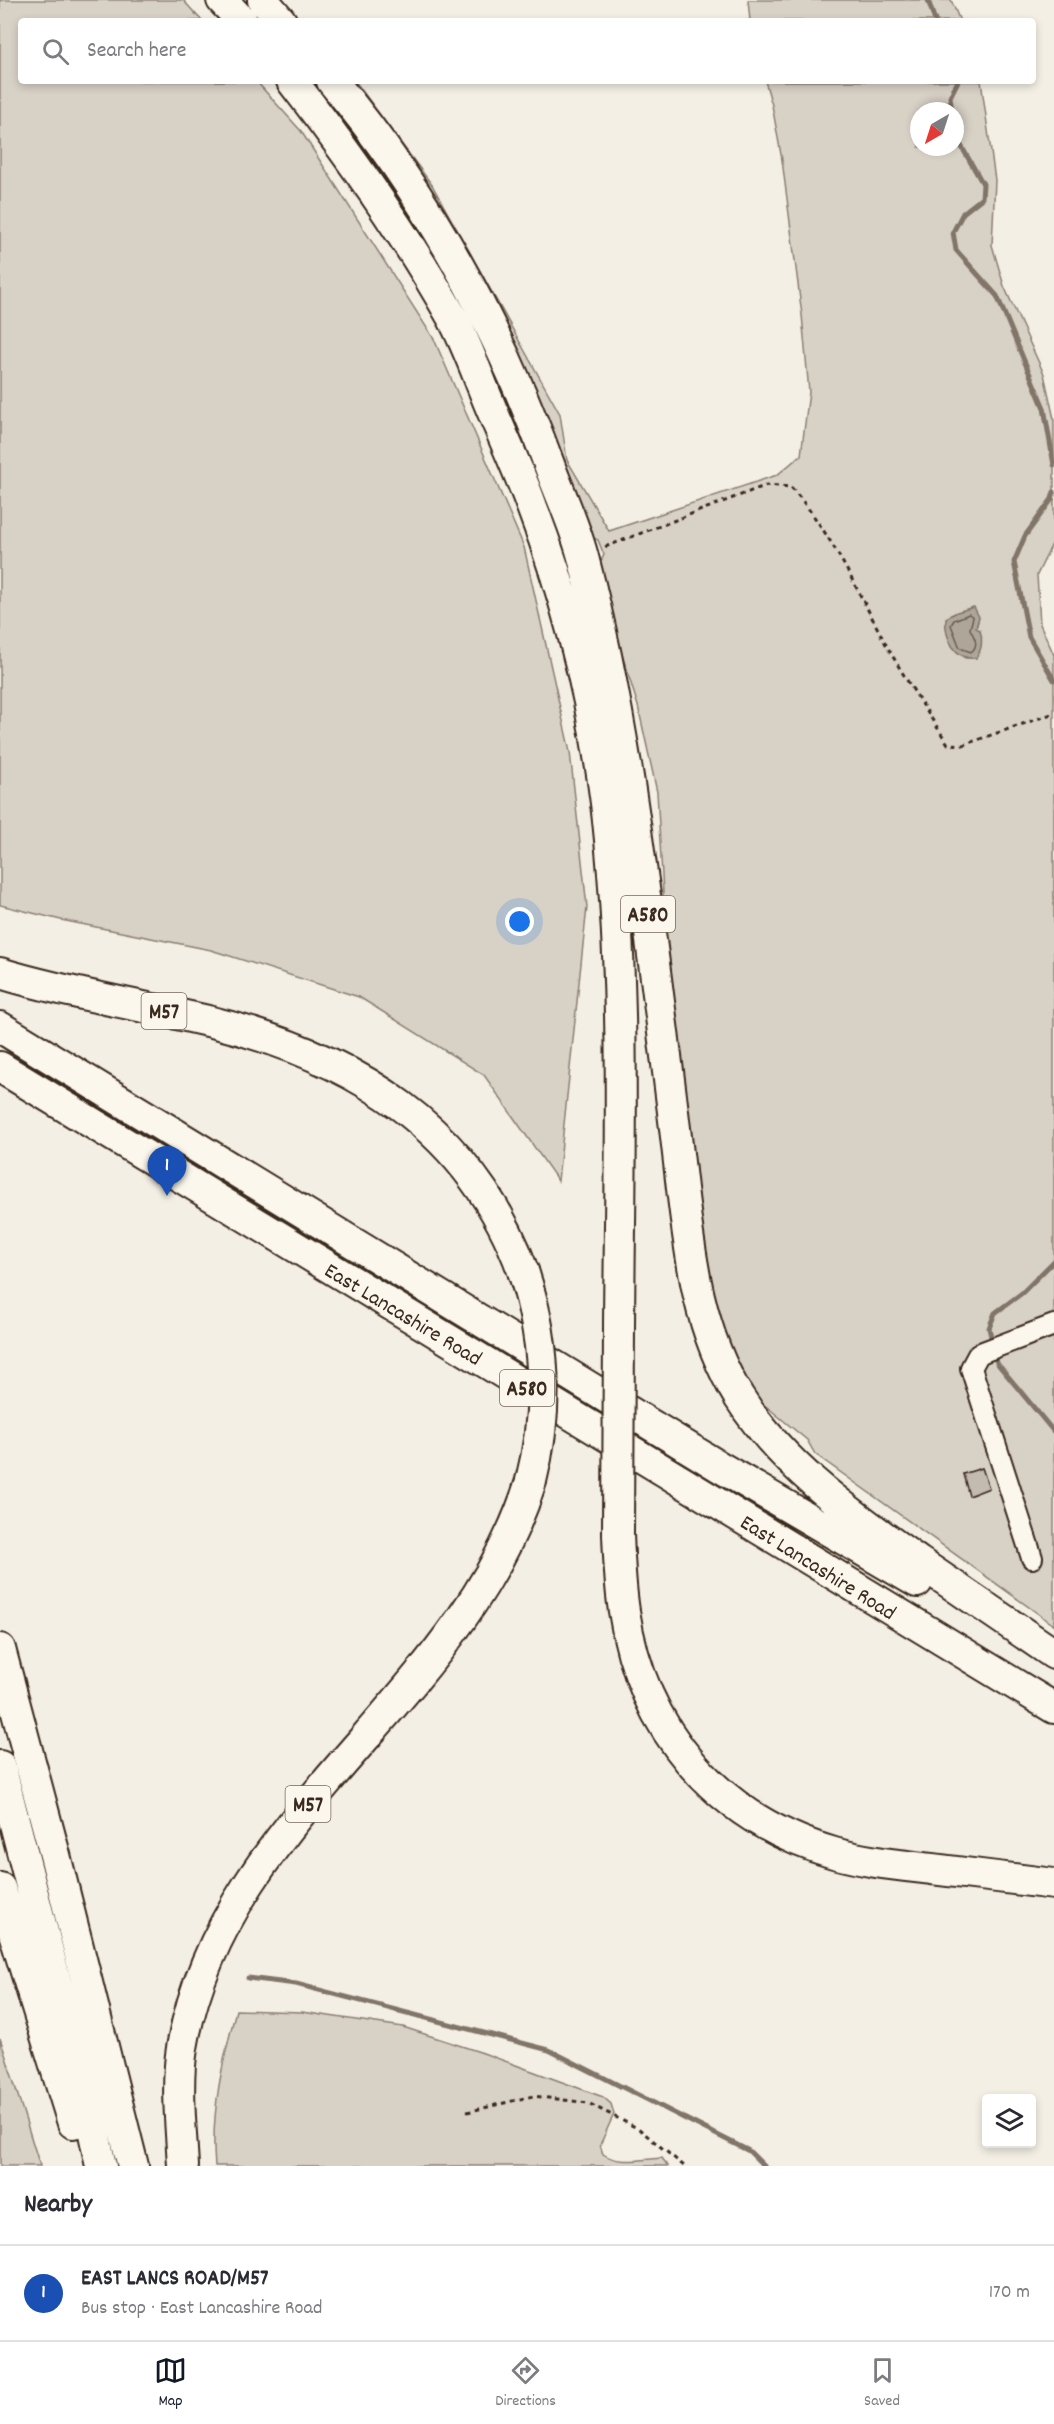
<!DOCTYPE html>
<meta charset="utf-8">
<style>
:root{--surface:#fff;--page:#f2f2f3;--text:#2b2b33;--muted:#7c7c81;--line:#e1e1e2;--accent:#111827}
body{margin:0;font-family:Dekko,sans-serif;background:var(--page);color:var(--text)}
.controls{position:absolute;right:18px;bottom:18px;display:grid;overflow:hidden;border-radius:6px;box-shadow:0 3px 9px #0003}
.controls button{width:54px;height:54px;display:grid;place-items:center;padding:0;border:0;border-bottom:2px solid var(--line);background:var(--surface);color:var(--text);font:30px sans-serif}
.compass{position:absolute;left:910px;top:102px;width:54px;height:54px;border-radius:50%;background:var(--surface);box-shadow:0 3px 9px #0003;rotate:219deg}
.you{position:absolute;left:520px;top:922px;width:21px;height:21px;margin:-15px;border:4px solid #fff;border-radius:50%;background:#1a73e8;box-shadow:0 0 0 9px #1a73e833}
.badge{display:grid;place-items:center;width:39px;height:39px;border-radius:50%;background:var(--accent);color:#fff;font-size:20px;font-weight:700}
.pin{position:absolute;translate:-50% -50px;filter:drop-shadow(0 2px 3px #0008)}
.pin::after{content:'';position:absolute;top:32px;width:21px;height:18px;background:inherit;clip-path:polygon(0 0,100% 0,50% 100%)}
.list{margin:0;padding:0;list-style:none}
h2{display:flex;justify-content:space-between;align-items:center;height:78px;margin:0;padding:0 24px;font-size:26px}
h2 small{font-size:20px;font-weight:400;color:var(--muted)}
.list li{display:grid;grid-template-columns:39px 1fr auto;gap:18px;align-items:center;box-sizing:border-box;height:96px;padding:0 24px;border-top:2px solid var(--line)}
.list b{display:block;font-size:22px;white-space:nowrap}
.list p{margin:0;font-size:20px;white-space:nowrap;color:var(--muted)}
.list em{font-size:20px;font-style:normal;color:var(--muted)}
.icon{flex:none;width:33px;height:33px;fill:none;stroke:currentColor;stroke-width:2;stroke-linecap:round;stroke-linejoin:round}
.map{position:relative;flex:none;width:1054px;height:2166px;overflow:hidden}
.search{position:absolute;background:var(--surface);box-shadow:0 3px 9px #0003;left:18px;right:18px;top:18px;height:66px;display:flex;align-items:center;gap:15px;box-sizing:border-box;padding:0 21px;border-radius:6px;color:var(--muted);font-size:22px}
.sheet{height:174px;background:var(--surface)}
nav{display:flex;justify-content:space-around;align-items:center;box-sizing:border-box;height:84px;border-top:2px solid var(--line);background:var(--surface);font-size:16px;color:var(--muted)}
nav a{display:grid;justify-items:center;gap:3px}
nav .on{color:var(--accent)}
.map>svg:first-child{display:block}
.green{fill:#d8d1c6;stroke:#8a7e72;stroke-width:1.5;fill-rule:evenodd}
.water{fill:#afa69a;stroke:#817468;stroke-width:1.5}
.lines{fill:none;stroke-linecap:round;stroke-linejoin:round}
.shore{stroke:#695c50;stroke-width:1.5}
.stream{stroke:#817468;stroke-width:5}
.building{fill:#c3bbb0;stroke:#3b2a1e;stroke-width:1.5}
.minor-casing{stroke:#3b2a1e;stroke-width:24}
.highway-casing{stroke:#3b2a1e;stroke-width:34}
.path{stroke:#3b2a1e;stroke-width:3;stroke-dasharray:4.5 4.5;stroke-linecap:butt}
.minor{stroke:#fbf7ec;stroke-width:20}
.highway{stroke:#fbf7ec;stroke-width:30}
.highway-bridge-casing{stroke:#3b2a1e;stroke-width:34;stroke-linecap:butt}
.highway-bridge{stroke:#fbf7ec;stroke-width:30}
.labels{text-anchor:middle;stroke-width:4.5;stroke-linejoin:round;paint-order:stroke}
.shield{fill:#fbf7ec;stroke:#75685c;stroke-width:1.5}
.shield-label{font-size:21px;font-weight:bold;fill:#3b2a1e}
.street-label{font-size:22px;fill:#3b2a1e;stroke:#fbf7ec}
</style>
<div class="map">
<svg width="1054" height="2166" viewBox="0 0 1054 2166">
<rect width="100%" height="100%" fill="#f3efe4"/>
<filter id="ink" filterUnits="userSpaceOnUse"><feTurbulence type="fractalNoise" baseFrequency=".0167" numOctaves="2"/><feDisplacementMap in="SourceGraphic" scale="12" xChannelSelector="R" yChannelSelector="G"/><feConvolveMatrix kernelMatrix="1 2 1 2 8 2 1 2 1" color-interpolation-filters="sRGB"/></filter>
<g filter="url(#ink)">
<path class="green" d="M 0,0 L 183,0 L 202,21 L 21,21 L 21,81 L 256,81 L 301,131 L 434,339 L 524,547 L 570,752 L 587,907 L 558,1181 L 484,1075 L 359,997 L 211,950 L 61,920 L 0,905 Z
M 748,0 L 951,0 L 960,21 L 750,21 Z
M 340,81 L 355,81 L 432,185 L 560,414 L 567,460 L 609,531 L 777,475 L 801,455 L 809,392 L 802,315 L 782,160 L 772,105 L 765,81 L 981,81 L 995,180 L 992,245 L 1004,286 L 1044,374 L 1054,419 L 1054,540 L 1037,575 L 1040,624 L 1054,655 L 1054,1625 L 815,1454 L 807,1440 L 767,1407 L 746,1394 L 707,1290 L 669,992 L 657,792 L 638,706 L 596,571 L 604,555 L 598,540 L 583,533 L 542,419 ZM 919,111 L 955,111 L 955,147 L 919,147 ZM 970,608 L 978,621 L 976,628 C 985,637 981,648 976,658 L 965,658 L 951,615 ZM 982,1468 L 989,1488 L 970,1495 L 963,1474 Z
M 236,2010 L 302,2012 L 403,2027 L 483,2053 L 603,2097 L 611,2104 L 614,2114 L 600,2145 L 603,2154 C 619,2165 643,2159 662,2158 L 668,2166 L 215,2166 C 210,2113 223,2061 236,2010 Z
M 0,2038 L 40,2166 L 0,2166 Z"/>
<path class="water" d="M 974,607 L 979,617 L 976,628 L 980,630 C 983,639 982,650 976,658 C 955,660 944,638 946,618 L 957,612 Z"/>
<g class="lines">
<path class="shore" d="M 969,614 L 973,617 L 970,629 C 974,637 980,645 971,652 L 960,648 L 951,625 L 954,620 Z"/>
<path class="stream" d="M 928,0 L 935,21
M 952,111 L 950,97 L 958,81
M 955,135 L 983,184 L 982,198 L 963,213 L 953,232 L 956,250 L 997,296 L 1044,408 L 1054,465
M 1054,492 L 1052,499 L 1025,536 L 1014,562 L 1029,637 L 1054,680
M 1054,1261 L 1022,1293 L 995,1313 L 989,1328 L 997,1363 L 1054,1432
M 248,1978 L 296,1984 L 549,2050 L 749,2151 L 764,2166"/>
</g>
<path class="building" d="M 982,1468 L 989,1488 L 969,1496 L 963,1474 Z"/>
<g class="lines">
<g class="minor-casing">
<path id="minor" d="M 1032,1558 L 971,1368 L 978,1355 L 983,1352 L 1054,1325"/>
</g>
<g class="highway-casing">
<path id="highway" d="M 222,0 L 242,21
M 263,0 L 281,21
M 292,81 C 350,156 406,235 452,317 C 469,348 480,383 494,415 C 507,446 521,476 532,507 C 568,601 593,703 606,803 C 627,976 620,1153 619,1327
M 332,81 C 429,196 502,334 553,475 C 564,503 577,532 584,561 C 623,710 641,864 661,1017 C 668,1071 675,1126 681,1180 C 690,1255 698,1331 739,1397 C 783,1467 853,1515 919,1562 C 964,1593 1009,1623 1054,1654
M 0,973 C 69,994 141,1005 212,1022 C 354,1057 471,1128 523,1271
M 0,1027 L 720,1467 L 917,1582
M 0,1067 L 1054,1708
M 618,1534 C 619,1560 620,1585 624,1611 C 642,1730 717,1819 834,1853 C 866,1862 899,1865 932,1869 C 973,1874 1013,1879 1054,1884
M 0,1649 L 55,1855 L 133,2166
M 0,1766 L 89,2110 L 101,2166
M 0,1888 L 73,2123
M 183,2166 C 181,2128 176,2086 182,2048 C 221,1815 465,1699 531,1481"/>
</g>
<path class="path" d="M 605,547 L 767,485 L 791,487 C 831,534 851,578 879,631 C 899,670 924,707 948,744 L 963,745 L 1054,713
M 467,2112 L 533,2096 L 588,2103 L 639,2129 L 684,2166"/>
<use href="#minor" class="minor"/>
<use href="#highway" class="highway"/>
<g class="highway-bridge-casing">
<path id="highway-bridge" d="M 523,1271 C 546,1340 549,1410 531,1481
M 618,1534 L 619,1327"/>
</g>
<use href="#highway-bridge" class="highway-bridge"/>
</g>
</g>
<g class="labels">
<g class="shield">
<rect x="621" y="896" width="54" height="36" rx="4.5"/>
<rect x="141.5" y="993" width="45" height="36" rx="4.5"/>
<rect x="500" y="1370" width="54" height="36" rx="4.5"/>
<rect x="285.5" y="1786" width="45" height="36" rx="4.5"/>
</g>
<g class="shield-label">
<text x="648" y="921">A580</text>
<text x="164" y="1018">M57</text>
<text x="527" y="1395">A580</text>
<text x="308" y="1811">M57</text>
</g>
<g class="street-label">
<text transform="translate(404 1313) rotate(31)" y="8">East Lancashire Road</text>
<text transform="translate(819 1566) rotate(32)" y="8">East Lancashire Road</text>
</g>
</g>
</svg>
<div class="controls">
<button><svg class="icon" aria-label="layers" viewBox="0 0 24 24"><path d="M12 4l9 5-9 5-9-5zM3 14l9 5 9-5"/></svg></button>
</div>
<svg class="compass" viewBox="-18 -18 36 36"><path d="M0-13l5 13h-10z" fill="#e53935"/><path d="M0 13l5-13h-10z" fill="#7c7c81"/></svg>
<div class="you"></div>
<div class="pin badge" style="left:167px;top:1196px;background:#1a4fb4">1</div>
<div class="search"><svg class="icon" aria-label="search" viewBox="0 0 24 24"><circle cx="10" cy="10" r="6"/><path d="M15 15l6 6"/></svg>Search here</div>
</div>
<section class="sheet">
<h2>Nearby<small></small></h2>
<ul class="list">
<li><span class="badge" style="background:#1a4fb4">1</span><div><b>EAST LANCS ROAD/M57</b><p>Bus stop · East Lancashire Road</p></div><em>170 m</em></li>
</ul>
</section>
<nav>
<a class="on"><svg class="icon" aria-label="map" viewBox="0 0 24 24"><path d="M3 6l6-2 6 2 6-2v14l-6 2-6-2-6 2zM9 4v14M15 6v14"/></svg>Map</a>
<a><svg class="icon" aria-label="directions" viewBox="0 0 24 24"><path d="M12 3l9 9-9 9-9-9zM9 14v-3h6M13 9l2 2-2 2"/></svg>Directions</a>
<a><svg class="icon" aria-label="saved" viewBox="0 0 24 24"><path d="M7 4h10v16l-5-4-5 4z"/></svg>Saved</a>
</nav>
